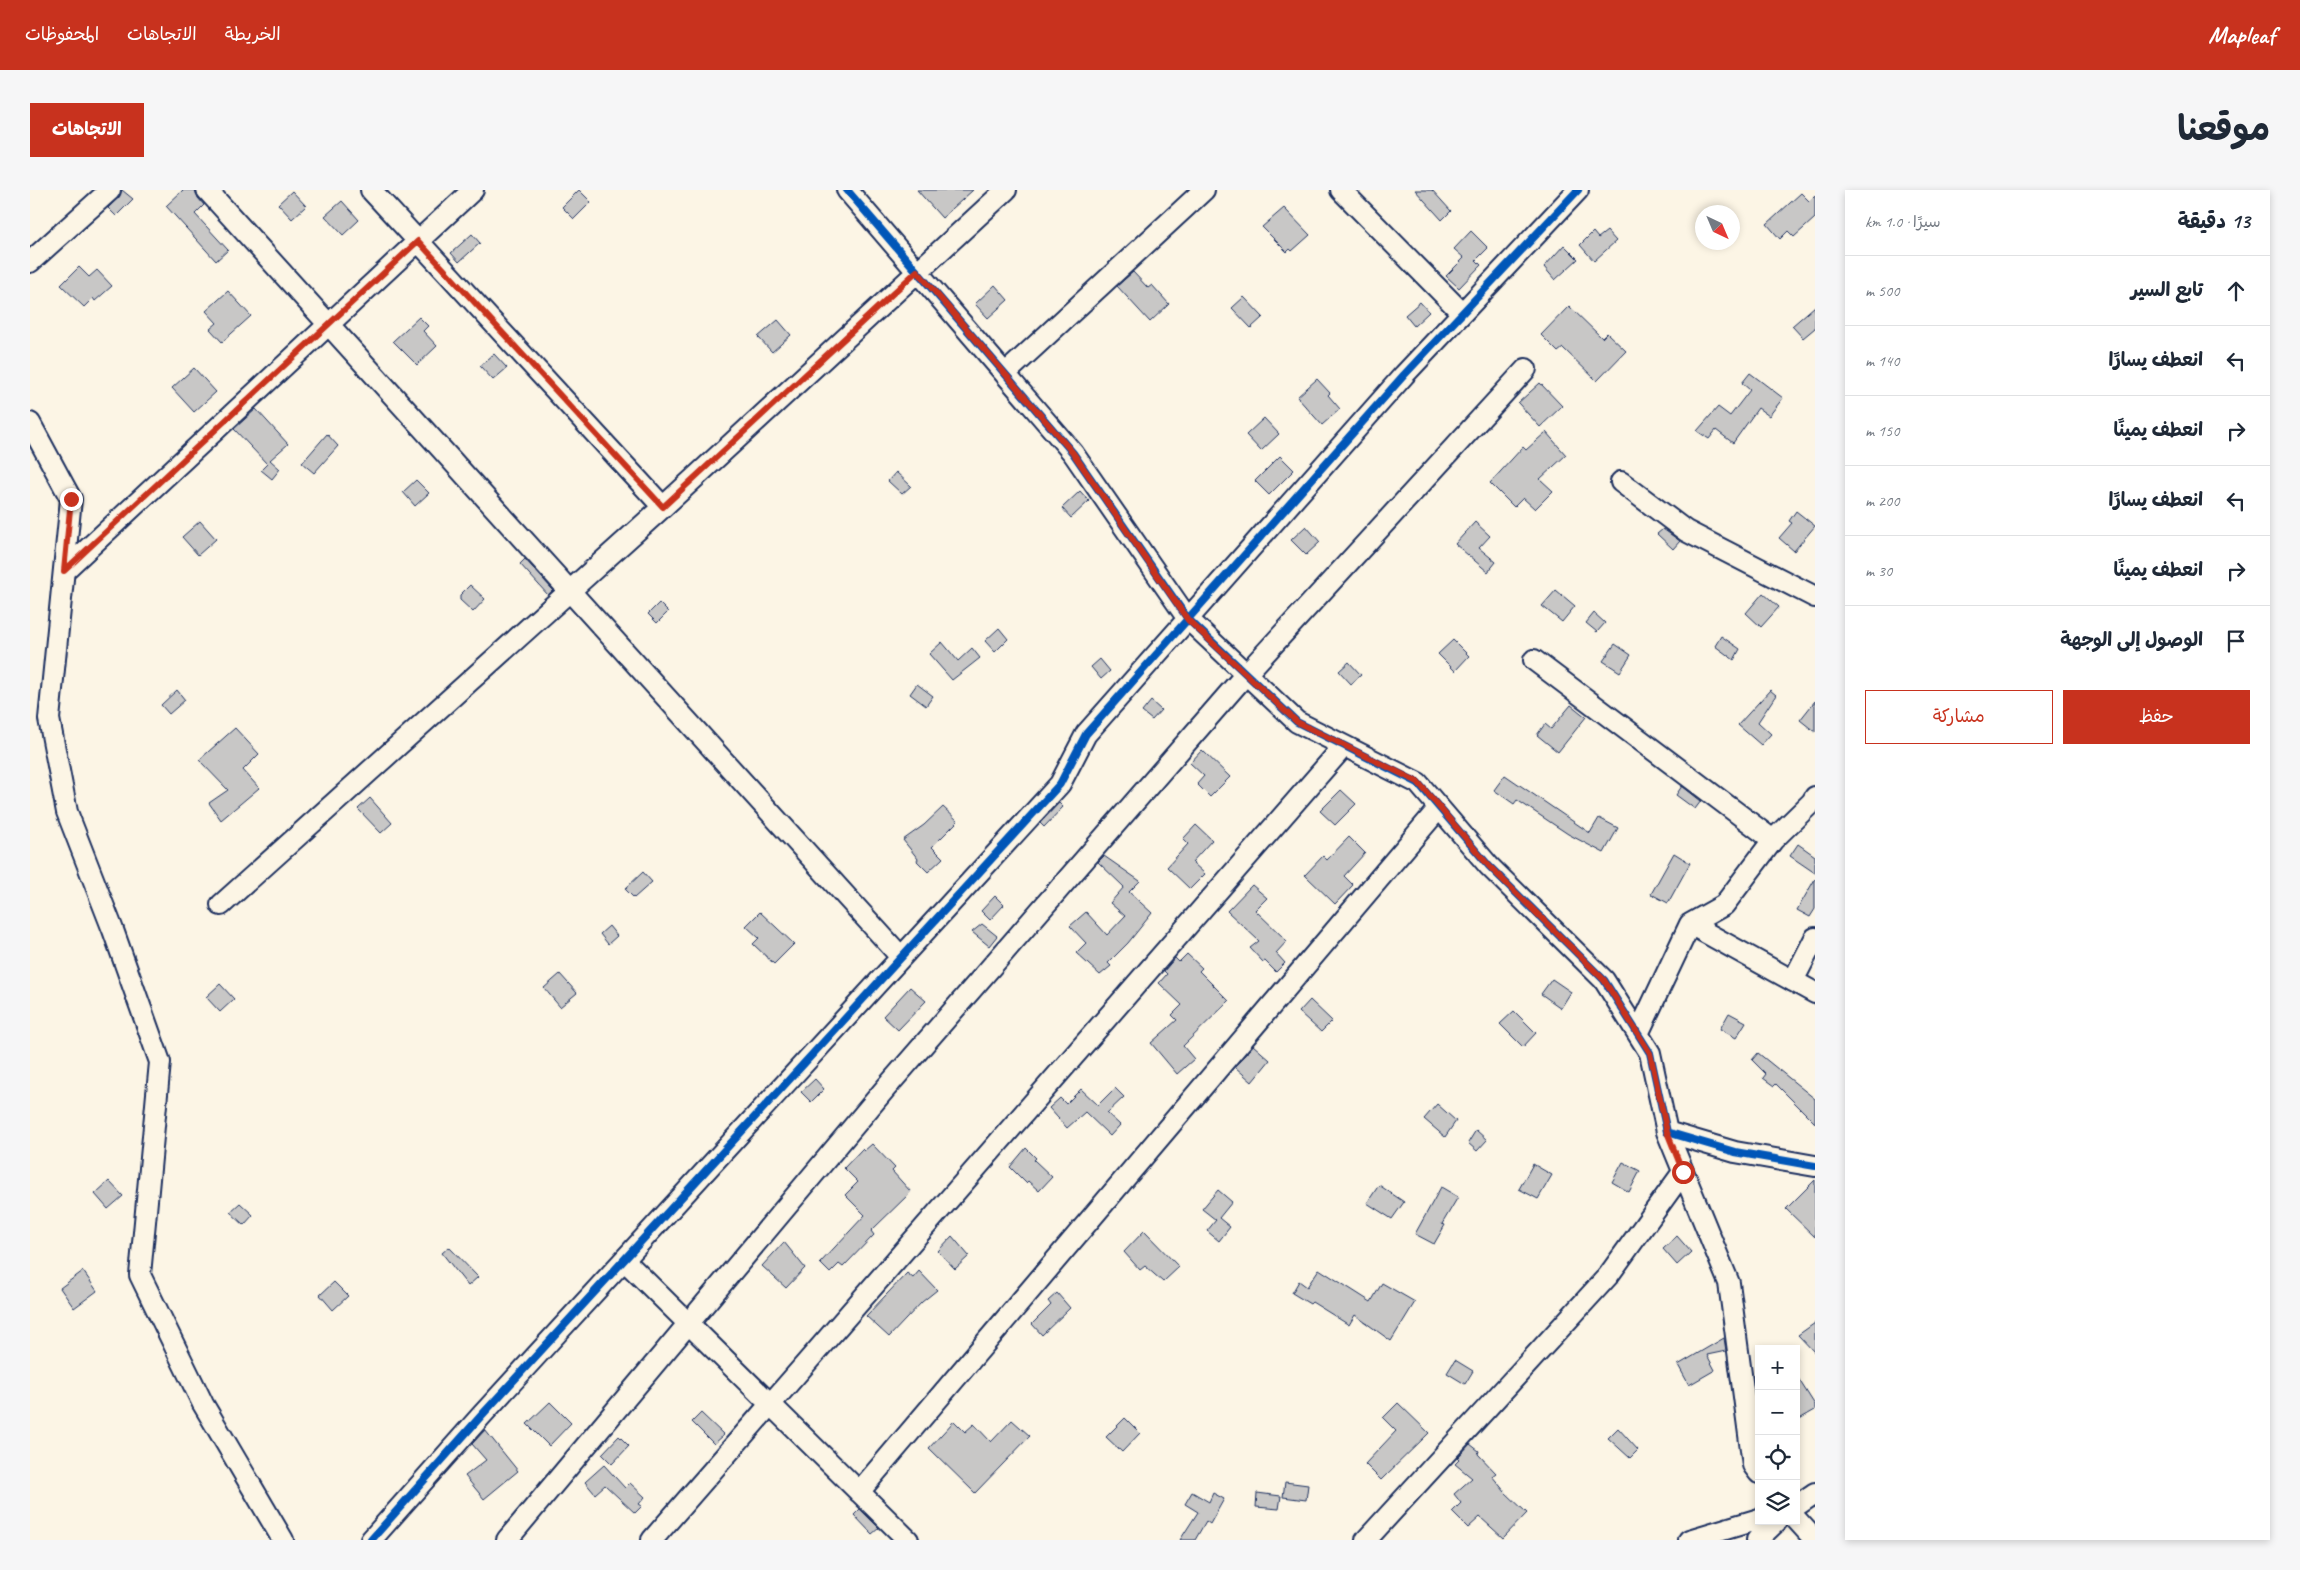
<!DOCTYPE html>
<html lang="ar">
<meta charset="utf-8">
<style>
:root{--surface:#fff;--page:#f6f6f7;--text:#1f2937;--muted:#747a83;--line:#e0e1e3;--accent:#c8321e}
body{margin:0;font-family:Caveat,"Playpen Sans Arabic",sans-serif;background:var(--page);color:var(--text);direction:rtl}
.controls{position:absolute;right:15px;bottom:15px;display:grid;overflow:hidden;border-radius:0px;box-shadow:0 2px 8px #0003}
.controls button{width:45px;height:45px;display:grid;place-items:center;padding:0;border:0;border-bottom:1px solid var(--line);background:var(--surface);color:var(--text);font:25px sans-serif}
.compass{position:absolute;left:1665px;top:15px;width:45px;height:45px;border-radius:50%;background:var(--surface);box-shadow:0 2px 8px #0003;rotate:136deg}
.stop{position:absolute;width:15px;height:15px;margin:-11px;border:4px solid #c8321e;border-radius:50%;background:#fff}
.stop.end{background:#c8321e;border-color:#fff;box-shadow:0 1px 5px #0008}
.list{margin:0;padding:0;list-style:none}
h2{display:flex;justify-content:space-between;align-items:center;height:65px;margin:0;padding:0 20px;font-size:21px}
h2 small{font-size:16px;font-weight:400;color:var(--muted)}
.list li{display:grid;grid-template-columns:32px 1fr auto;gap:15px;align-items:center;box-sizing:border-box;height:70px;padding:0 20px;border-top:1px solid var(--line)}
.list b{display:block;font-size:19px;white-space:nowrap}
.list em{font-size:16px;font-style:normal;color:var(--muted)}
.actions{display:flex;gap:10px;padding:15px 20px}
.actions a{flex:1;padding:11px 0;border:1px solid var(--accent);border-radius:0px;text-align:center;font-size:18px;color:var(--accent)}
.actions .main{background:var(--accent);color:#fff}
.icon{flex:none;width:28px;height:28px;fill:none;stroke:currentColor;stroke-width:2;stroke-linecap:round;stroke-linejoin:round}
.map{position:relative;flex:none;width:1785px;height:1350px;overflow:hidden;direction:ltr;border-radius:0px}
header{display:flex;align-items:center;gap:30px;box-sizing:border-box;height:70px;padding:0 25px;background:var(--accent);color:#fff}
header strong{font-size:24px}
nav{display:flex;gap:28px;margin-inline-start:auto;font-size:18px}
.intro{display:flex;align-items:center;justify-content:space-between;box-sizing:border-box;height:120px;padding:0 30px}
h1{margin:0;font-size:35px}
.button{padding:12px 22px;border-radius:0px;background:var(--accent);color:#fff;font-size:18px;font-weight:700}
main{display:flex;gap:30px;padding:0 30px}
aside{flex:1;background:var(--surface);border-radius:0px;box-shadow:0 2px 8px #0003}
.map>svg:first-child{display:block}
.building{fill:#c8c7c6;stroke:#1b2f5e}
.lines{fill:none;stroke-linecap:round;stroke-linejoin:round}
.minor-casing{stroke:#1b2f5e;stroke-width:24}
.minor{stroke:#fcf5e5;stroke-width:20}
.cycleway-casing{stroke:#fcf5e5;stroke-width:11}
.cycleway{stroke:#0057b8;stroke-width:8}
.route{stroke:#c8321e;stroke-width:6}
</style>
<header>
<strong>Mapleaf</strong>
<nav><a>الخريطة</a><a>الاتجاهات</a><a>المحفوظات</a></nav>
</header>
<div class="intro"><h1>موقعنا</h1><a class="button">الاتجاهات</a></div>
<main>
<aside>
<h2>13 دقيقة<small>سيرًا · 1.0 km</small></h2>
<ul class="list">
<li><svg class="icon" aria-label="ahead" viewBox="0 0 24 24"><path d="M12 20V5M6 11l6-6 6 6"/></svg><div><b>تابع السير</b></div><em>500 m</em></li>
<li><svg class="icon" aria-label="left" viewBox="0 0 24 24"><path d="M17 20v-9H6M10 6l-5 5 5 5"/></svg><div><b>انعطف يسارًا</b></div><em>140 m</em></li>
<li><svg class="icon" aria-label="right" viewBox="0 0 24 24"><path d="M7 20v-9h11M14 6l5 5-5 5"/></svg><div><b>انعطف يمينًا</b></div><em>150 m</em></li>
<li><svg class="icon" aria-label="left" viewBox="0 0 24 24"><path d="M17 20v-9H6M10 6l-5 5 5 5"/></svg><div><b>انعطف يسارًا</b></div><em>200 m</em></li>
<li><svg class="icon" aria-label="right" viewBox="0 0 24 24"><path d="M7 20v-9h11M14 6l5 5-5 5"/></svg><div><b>انعطف يمينًا</b></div><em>30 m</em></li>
<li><svg class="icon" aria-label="arrive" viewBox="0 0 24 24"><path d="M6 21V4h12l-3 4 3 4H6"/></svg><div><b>الوصول إلى الوجهة</b></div></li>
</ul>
<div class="actions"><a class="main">حفظ</a><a>مشاركة</a></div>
</aside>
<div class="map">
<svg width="1785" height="1350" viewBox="0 0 1785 1350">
<rect width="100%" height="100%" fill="#fcf5e5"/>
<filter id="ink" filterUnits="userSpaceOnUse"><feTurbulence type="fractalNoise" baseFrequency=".02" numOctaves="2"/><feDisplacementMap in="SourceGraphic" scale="10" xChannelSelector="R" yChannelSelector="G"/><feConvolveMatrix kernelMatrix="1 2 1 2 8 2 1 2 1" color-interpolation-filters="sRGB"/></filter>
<g filter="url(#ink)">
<path class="building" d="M 92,0 L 103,9 L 86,26 L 78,18 L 88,8 Z
M 153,0 L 165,0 L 168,8 L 174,15 L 165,24 L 198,60 L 186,71 L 136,16 Z
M 549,0 L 561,12 L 544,29 L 532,17 Z
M 887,0 L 943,0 L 912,28 Z
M 1385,0 L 1402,0 L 1421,21 L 1412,30 Z
M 262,1 L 276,16 L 262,29 L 248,14 Z
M 1771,3 L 1779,11 L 1785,5 L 1785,28 L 1764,47 L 1758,41 L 1750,49 L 1737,34 Z
M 312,11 L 329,30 L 313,45 L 295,26 Z
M 1254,18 L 1280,45 L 1262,61 L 1260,59 L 1257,62 L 1232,37 Z
M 1441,41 L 1458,58 L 1446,70 L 1451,75 L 1429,98 L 1416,86 L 1434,68 L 1424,59 Z
M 1577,41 L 1586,51 L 1564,71 L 1550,55 L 1563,42 L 1568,48 Z
M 442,44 L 450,53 L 429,72 L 421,63 Z
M 1534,55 L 1548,69 L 1525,90 L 1514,77 Z
M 49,77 L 59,87 L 67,80 L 82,96 L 65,111 L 63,108 L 54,117 L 31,95 Z
M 1103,82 L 1118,98 L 1122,95 L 1139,114 L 1120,132 L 1087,96 Z
M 965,95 L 978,110 L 958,128 L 945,114 Z
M 198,101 L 221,126 L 192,152 L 180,139 L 187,133 L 176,121 Z
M 1214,107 L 1233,127 L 1221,138 L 1202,118 Z
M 1390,112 L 1399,122 L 1384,136 L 1375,125 Z
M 1539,116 L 1572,148 L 1577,143 L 1596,161 L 1567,191 L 1533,158 L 1528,162 L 1511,145 Z
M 1785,116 L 1785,138 L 1773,148 L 1762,136 Z
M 389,127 L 398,136 L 393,141 L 407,156 L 387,175 L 363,151 Z
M 748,130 L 761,145 L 742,162 L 728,147 Z
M 464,164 L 477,178 L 463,190 L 450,176 Z
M 164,178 L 186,202 L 164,222 L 142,198 Z
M 1720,183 L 1753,208 L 1739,226 L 1728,218 L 1703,253 L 1686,240 L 1679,249 L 1667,241 L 1688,217 L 1700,226 L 1720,200 L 1712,193 Z
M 1287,189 L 1300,203 L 1298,205 L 1310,219 L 1292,235 L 1267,207 Z
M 1510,193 L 1532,216 L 1510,237 L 1488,213 Z
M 226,219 L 258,254 L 240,270 L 250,279 L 242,289 L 231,280 L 237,274 L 204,239 Z
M 1234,228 L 1249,244 L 1231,261 L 1216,245 Z
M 1516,242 L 1536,265 L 1510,289 L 1523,301 L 1505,319 L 1493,308 L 1484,317 L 1460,293 L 1493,257 L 1496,260 Z
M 297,244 L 308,256 L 284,283 L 272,273 Z
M 1250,266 L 1264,280 L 1239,305 L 1225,291 Z
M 866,282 L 881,296 L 872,304 L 858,291 Z
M 386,290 L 399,303 L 385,316 L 373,302 Z
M 1050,301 L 1059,311 L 1041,328 L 1032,318 Z
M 1766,321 L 1785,336 L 1764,361 L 1749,348 L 1762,333 L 1759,331 Z
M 170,331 L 186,349 L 168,365 L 152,347 Z
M 1445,332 L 1460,346 L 1449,358 L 1466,372 L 1458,382 L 1425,354 Z
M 1276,336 L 1290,352 L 1276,365 L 1261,350 Z
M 1633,339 L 1650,351 L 1643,359 L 1627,344 Z
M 495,369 L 523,400 L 518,405 L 490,374 Z
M 440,395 L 455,409 L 443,422 L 430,410 L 430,405 Z
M 1526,400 L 1545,416 L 1532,432 L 1512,416 Z
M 1733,403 L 1749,417 L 1731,437 L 1716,423 Z
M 629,413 L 638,422 L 627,433 L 618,424 Z
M 1564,423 L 1575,433 L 1567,442 L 1556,433 Z
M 969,438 L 978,449 L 965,462 L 955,451 Z
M 1691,446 L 1710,459 L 1704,470 L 1685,456 Z
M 1423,450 L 1439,466 L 1425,481 L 1408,464 Z
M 912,452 L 928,471 L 942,458 L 950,468 L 922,490 L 899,464 Z
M 1585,454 L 1601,465 L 1590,482 L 1573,471 Z
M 1070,469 L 1080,481 L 1071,489 L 1061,477 Z
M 1319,472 L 1331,485 L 1321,494 L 1309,481 Z
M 887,494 L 903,506 L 896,516 L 880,504 Z
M 147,500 L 155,510 L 139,524 L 131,515 Z
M 1740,500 L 1746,505 L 1728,532 L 1741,544 L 1731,555 L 1708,535 Z
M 1121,511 L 1131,520 L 1122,530 L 1112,522 Z
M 1785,511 L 1785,542 L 1770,530 Z
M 1541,515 L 1556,527 L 1528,562 L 1507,545 L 1515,534 L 1521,539 Z
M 205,538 L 229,564 L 213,580 L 229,598 L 191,630 L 179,613 L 198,600 L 169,570 Z
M 1172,560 L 1200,587 L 1180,607 L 1167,594 L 1174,586 L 1160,573 Z
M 1475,585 L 1560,643 L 1569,628 L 1588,638 L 1574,663 L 1538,644 L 1487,610 L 1484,614 L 1464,600 Z
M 1652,596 L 1671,611 L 1665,619 L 1646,605 Z
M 1311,600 L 1326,614 L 1305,635 L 1290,621 Z
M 340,608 L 362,633 L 351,643 L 328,619 Z
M 1029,613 L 1033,617 L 1014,637 L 1010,633 Z
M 913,617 L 928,631 L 902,657 L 913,668 L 898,682 L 887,671 L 888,669 L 873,650 L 894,635 Z
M 1166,635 L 1182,650 L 1162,672 L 1175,684 L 1160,699 L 1137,677 L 1158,654 L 1153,649 Z
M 1319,647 L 1335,663 L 1314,686 L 1323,695 L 1305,714 L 1275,685 L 1293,666 L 1297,670 Z
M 1768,654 L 1785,666 L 1785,683 L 1760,666 Z
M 1644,663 L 1660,673 L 1638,713 L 1621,704 Z
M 1074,666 L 1110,691 L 1099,702 L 1122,723 L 1098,753 L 1078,773 L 1081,776 L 1070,785 L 1046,763 L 1056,753 L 1040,736 L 1056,722 L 1077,745 L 1095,726 L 1080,713 L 1094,697 L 1068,672 Z
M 613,682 L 622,692 L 604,708 L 595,699 Z
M 1785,689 L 1785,719 L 1780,727 L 1767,720 Z
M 1222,695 L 1237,708 L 1225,720 L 1257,751 L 1246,763 L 1255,773 L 1246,782 L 1235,771 L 1233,772 L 1220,758 L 1229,751 L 1197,721 Z
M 965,706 L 974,715 L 960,730 L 951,721 Z
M 730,722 L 764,754 L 744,774 L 723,754 L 729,748 L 716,736 Z
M 952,734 L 967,746 L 959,756 L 942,742 Z
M 579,736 L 587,746 L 578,754 L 570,744 Z
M 1157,764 L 1172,778 L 1169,781 L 1199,811 L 1153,856 L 1164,869 L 1147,884 L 1121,853 L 1147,830 L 1142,825 L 1152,815 L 1129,793 L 1137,784 L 1134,781 L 1145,768 L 1149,772 Z
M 530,784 L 547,803 L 530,817 L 514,798 Z
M 1522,789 L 1541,802 L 1531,818 L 1511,804 Z
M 190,794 L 204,809 L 190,822 L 176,807 Z
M 880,797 L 896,811 L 868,840 L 853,826 Z
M 1280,810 L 1302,831 L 1291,842 L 1269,822 Z
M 1484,821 L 1506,843 L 1493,857 L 1470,834 Z
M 1699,823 L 1716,832 L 1706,848 L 1690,839 Z
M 1223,855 L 1240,870 L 1222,892 L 1205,877 Z
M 1728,863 L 1785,909 L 1785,933 L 1746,894 L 1744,896 L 1733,888 L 1736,884 L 1722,870 Z
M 785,889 L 794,899 L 781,912 L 771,902 Z
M 1085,898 L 1094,907 L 1077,923 L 1090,935 L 1080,946 L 1055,922 L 1037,938 L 1019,918 L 1030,908 L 1036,914 L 1051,899 L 1068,915 Z
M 1407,914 L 1426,931 L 1415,947 L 1394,929 Z
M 1446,940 L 1457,950 L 1447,961 L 1438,953 Z
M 842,954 L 865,978 L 862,981 L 881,1002 L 841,1041 L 844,1045 L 813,1077 L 809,1074 L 800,1083 L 790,1073 L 835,1025 L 815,1005 L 828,992 L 814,978 L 832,959 L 834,961 Z
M 996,958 L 1006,968 L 1004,970 L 1022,987 L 1009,1001 L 998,991 L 996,993 L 980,977 Z
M 1593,972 L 1610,981 L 1599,1002 L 1582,992 Z
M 1503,974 L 1522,985 L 1508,1009 L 1489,999 Z
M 1785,990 L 1785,1047 L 1756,1019 Z
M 79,991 L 93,1006 L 78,1019 L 65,1004 Z
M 1349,995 L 1374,1012 L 1362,1029 L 1337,1013 Z
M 1411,997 L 1428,1007 L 1412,1034 L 1415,1035 L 1404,1054 L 1385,1044 Z
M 1188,1000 L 1202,1012 L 1189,1028 L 1200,1037 L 1189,1051 L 1177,1041 L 1186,1030 L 1172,1019 Z
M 210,1013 L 223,1025 L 214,1035 L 200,1022 Z
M 1114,1041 L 1149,1077 L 1133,1092 L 1115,1076 L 1110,1080 L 1094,1062 Z
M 922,1046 L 939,1066 L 925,1079 L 908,1061 Z
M 1647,1046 L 1661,1062 L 1647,1075 L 1633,1059 Z
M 754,1052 L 775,1078 L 756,1098 L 732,1076 Z
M 419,1057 L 448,1087 L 438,1096 L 412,1063 Z
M 1289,1079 L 1341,1112 L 1352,1093 L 1385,1112 L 1361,1151 L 1325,1125 L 1319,1135 L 1282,1112 L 1280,1114 L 1262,1103 L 1269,1091 L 1277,1097 Z
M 53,1081 L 67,1101 L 44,1118 L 30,1098 Z
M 889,1081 L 907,1100 L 892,1112 L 859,1147 L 836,1126 L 877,1083 L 883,1088 Z
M 304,1092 L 318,1106 L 303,1120 L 290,1105 Z
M 1027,1103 L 1040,1118 L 1012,1145 L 1002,1134 L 1021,1115 L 1018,1111 Z
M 1785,1133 L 1785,1163 L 1768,1145 Z
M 1694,1148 L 1696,1161 L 1677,1165 L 1685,1180 L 1659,1195 L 1648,1175 Z
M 1425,1170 L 1443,1181 L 1435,1194 L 1417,1183 Z
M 1766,1185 L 1785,1215 L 1785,1220 L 1766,1231 Z
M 520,1212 L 541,1233 L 519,1256 L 497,1234 Z
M 1368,1213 L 1399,1243 L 1351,1290 L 1335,1274 L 1366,1241 L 1353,1228 Z
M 671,1223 L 694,1245 L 684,1254 L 662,1232 Z
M 1095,1228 L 1110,1243 L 1092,1262 L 1076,1247 Z
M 982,1230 L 1000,1246 L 945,1303 L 899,1258 L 924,1231 L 935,1242 L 944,1234 L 961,1252 Z
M 1588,1238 L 1608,1260 L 1600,1268 L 1578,1248 Z
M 455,1240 L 488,1281 L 454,1309 L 435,1286 L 456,1270 L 442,1254 Z
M 589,1246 L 599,1256 L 582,1274 L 572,1264 Z
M 1440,1254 L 1449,1261 L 1448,1264 L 1466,1283 L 1462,1286 L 1475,1302 L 1497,1323 L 1473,1348 L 1450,1327 L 1438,1338 L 1422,1322 L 1431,1313 L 1424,1304 L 1442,1288 L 1425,1274 L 1429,1270 L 1427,1268 Z
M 574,1275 L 595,1298 L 600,1293 L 615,1307 L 609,1314 L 612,1316 L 605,1323 L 575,1295 L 565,1304 L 555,1292 Z
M 1255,1292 L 1278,1295 L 1276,1310 L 1253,1307 Z
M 1162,1302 L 1179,1312 L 1183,1303 L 1194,1309 L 1180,1334 L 1176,1331 L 1165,1350 L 1150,1350 L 1168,1322 L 1155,1314 Z
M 1227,1303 L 1251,1306 L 1249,1319 L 1226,1317 Z
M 830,1319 L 849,1338 L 842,1344 L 824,1325 Z"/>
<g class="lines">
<g class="minor-casing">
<path id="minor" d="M 177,0 L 871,767
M 341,0 L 633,317
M 817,0 L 1043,263 L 1158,429 L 1267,532 L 1388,593 L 1459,676 L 1574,790 L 1620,863 L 1637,942 L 1705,962 L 1785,976
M 1311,0 L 1432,123
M 0,72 L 80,0
M 975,184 L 1174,0
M 0,233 L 41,309 L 19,529 L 37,622 L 83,740 L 130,872 L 110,1085 L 173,1214 L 253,1350
M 1591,292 L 1656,341 L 1785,407
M 34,381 L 443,0
M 1504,470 L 1743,650
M 191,715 L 633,317 L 976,0
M 1660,734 L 1785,803
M 1763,791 L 1785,748
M 1608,844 L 1660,734 L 1694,715 L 1743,650 L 1782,612 L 1785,607
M 1637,942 L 1699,1093 L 1723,1275 L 1729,1283
M 594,1070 L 878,1350
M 829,1302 L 1409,618
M 1766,1316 L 1785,1303
M 1766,1329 L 1785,1350
M 341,1350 L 451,1226 L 1030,594 L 1056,544 L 1374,185 L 1548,0
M 477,1350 L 855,899 L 1216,484 L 1496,179
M 622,1350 L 1314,556
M 1336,1350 L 1578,1086 L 1653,982
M 1659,1350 L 1729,1329
M 1727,1350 L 1747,1331"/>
</g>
<use href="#minor" class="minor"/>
<g class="cycleway-casing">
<path id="cycleway" d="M 817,0 L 1043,263 L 1158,429 L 1267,532 L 1388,593 L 1459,676 L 1574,790 L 1620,863 L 1637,942 L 1705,962 L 1785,976
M 341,1350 L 451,1226 L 1030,594 L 1056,544 L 1374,185 L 1548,0"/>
</g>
<use href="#cycleway" class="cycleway"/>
</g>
</g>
<g class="lines" filter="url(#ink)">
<path class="route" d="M 41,309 L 34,381 L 388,51 L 633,317 L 887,81 L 1043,263 L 1158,430 L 1267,532 L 1388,592 L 1459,676 L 1574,790 L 1620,863 L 1637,942 L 1653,982"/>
</g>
</svg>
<div class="controls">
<button>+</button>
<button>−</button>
<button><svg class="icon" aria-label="locate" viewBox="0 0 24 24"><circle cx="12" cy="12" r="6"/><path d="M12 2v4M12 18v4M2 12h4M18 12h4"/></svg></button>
<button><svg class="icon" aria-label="layers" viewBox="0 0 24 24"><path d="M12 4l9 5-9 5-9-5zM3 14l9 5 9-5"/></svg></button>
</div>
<svg class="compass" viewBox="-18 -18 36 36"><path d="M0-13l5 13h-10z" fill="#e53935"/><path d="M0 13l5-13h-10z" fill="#747a83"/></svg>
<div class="stop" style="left:1653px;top:982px"></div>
<div class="stop end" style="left:41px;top:309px"></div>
</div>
</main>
